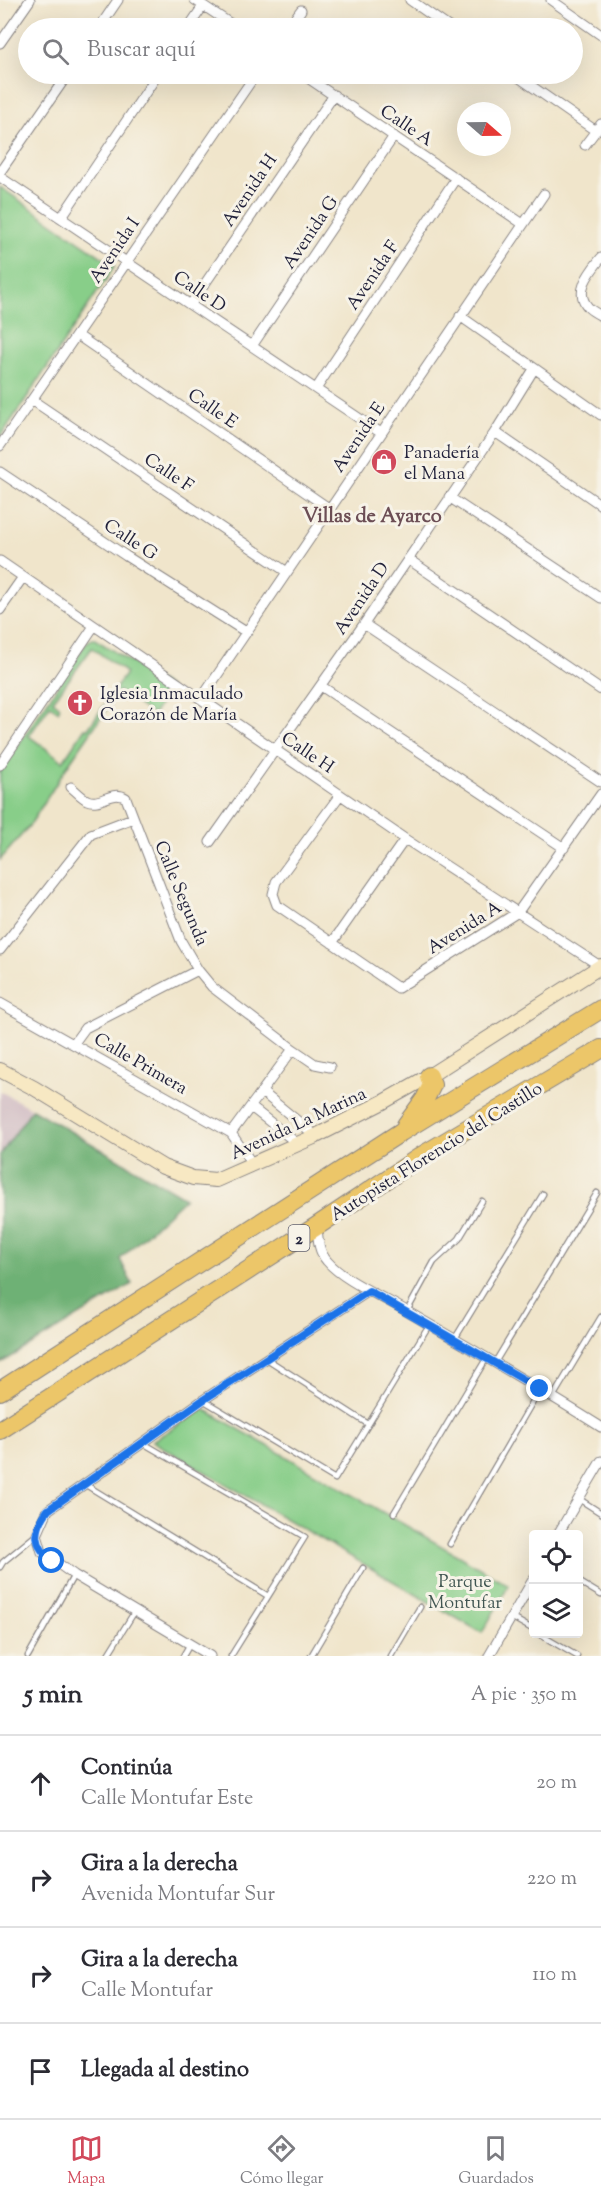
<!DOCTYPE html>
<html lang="es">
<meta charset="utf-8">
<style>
:root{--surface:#fff;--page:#f7f7f7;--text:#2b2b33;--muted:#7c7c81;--line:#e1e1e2;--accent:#d1495b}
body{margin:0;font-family:"Sorts Mill Goudy",serif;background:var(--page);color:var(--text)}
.controls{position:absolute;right:18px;bottom:18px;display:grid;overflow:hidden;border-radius:6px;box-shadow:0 6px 24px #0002}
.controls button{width:54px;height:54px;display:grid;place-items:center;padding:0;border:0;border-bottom:2px solid var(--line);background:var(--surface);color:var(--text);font:30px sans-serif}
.compass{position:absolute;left:457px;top:102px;width:54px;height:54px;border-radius:50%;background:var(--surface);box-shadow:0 6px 24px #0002;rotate:110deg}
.stop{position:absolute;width:18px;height:18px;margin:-14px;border:4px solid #1a73e8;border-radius:50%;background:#fff}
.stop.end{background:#1a73e8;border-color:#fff;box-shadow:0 2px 6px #0008}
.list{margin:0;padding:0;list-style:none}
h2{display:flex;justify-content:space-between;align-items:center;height:78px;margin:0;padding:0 24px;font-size:26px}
h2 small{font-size:20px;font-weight:400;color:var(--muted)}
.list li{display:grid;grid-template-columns:39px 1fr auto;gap:18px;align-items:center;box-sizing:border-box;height:96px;padding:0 24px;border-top:2px solid var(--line)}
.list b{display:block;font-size:22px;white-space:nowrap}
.list p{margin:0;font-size:20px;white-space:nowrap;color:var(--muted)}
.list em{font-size:20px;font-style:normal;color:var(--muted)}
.icon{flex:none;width:33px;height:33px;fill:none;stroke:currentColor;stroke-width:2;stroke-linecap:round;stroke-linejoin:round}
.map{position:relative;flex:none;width:601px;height:1656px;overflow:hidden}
.search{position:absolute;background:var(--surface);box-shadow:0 6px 24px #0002;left:18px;right:18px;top:18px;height:66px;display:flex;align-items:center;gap:15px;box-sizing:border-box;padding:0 21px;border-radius:33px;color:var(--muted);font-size:22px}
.sheet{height:462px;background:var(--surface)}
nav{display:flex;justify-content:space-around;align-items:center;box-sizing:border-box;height:84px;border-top:2px solid var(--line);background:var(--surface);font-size:16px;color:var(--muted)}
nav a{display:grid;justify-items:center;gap:3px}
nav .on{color:var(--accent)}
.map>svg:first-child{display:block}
.industrial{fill:#d2bec5}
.green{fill:#88ce89;stroke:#557862;stroke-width:1.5;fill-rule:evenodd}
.forest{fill:#6eb175;stroke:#486a58;stroke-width:1.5}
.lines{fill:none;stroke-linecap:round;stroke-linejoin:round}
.lane-casing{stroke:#898483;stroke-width:7}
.street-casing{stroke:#898483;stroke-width:11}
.secondary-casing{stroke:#898483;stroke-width:16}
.highway-casing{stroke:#898483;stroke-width:20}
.lane{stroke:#fff;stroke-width:4.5}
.street{stroke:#fff;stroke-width:9}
.secondary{stroke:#f7e8c3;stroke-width:14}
.highway{stroke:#ecc669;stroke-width:18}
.route{stroke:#1a73e8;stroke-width:8}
.labels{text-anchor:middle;stroke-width:6;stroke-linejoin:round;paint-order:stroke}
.shield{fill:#f7f3e8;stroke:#62616f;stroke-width:1.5}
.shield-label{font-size:16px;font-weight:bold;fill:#22223b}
.street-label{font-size:18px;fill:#22223b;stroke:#f7f3e8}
.poi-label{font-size:18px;fill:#22223b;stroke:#f7f3e8;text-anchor:start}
.park-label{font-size:18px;fill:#415652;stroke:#f7f3e8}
.neighbourhood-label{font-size:20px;font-weight:bold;fill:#6c4e55;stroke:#f7f3e8}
</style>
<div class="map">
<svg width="601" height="1656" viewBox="0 0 601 1656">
<rect width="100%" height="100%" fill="#f7f3e8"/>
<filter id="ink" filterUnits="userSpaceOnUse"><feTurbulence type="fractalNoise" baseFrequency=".0167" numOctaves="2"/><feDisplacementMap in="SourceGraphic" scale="12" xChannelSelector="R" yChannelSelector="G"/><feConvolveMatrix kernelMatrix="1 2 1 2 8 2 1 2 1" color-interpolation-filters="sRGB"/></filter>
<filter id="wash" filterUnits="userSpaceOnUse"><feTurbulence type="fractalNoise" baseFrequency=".008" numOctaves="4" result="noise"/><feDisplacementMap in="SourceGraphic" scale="24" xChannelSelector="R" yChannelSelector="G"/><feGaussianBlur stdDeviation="1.35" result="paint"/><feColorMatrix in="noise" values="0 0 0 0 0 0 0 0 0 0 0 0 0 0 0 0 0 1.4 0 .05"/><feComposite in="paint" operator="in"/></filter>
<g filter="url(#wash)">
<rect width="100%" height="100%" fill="#f0e5cb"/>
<path class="industrial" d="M 0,1091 L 32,1109 L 0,1155 Z"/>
<path class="green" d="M 0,187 L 115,266 L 1,436 L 0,435 Z
M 92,639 L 95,639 L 170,688 L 153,715 L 119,691 L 68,765 L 30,825 L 0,860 L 0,772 L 87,642 ZM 92,648 L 126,673 L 88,729 L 85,728 L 63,761 L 29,736 L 50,705 L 58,711 L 60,707 L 53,701 Z
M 204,1409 L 509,1585 L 482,1633 L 152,1441 Z"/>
<path class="forest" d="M 32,1109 L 185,1198 L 120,1259 L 132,1284 L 0,1364 L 0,1155 Z"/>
</g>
<g filter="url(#ink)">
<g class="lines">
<g class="lane-casing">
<path id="lane" d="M 407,1311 L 434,1262 L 459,1239 L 482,1201
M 454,1340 L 543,1194
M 267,1359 L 368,1424
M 494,1364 L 597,1193
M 553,1397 L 601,1317
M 203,1400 L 335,1479 L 429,1325
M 143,1443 L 305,1537 L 231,1656
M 86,1485 L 268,1596
M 579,1499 L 601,1513
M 394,1513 L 486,1359
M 450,1544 L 540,1389
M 0,1567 L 3,1562 L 36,1535
M 578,1581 L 601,1595
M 511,1617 L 534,1630
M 539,1634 L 577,1656
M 28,1656 L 74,1575
M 107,1656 L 135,1611
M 183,1656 L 190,1644
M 311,1656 L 363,1568
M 391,1656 L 420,1607"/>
</g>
<g class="street-casing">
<path id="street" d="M 195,0 L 237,28
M 410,0 L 450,28
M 551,0 L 601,35
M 99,28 L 118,0
M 188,28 L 203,6
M 288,28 L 301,10
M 0,43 L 30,0
M 302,74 L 523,224
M 514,74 L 596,131
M 585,145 L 601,124
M 0,172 L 68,74
M 0,177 L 381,433
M 61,218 L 158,74
M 601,258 C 591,271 573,291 588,307 C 591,311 597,313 601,316
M 191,304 L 334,95
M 460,316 L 601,415
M 77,335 L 330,509
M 252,346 L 394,136
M 316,389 L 456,178
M 32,400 L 287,572
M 495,432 L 601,505
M 0,446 L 256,74
M 0,472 L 126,556 L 246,632
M 449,497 L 601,598
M 408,559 L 601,690
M 0,561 L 405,839 L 600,966
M 0,610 L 23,577
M 364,624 L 601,782
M 321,686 L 564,848
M 201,699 L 544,194
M 0,765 L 94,626
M 71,787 C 76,791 81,797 87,800 C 101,806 112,789 126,798 L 181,941 L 198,970 L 212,987 L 293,1049 L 315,1064 L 330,1067
M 340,795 L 276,882 L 273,894 L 277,905 L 398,988 L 518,912 L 601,794
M 210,842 L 364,624 L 495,432 L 534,369
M 332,943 L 405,839
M 0,950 L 91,834 L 133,818
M 0,1003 L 231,1133 L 253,1165
M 74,1043 L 85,1028 L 198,970
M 262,1092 L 316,1136
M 251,1107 L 298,1144
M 231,1133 L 293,1049
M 317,1226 C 318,1238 318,1251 327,1261 C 345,1282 384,1297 408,1312 C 473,1350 538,1387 601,1427
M 558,1534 L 601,1461
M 210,1656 L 74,1575 L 42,1552 L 37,1535 L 48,1510 L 203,1400 L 369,1291
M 489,1656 L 534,1578"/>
</g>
<g class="secondary-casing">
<path id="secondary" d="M 0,1070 L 34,1088 L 163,1167 L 193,1178 L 216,1180 L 316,1136 L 383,1102 L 429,1076 L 601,966"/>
</g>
<g class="highway-casing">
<path id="highway" d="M 406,1125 L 425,1099 L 432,1085 L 429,1076
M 0,1391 L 401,1132 L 601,1009
M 0,1430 L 317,1226 L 423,1155 L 601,1049"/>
</g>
<use href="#lane" class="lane"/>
<use href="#street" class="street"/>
<use href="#secondary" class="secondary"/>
<use href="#highway" class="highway"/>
</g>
</g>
<g class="lines" filter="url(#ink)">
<path class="route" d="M 52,1561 C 33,1545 33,1530 48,1510 L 203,1400 L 369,1291 L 540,1389"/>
</g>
<defs>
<g id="shop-disc" transform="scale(1.35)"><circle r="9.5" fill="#d1495b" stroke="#f7f3e8"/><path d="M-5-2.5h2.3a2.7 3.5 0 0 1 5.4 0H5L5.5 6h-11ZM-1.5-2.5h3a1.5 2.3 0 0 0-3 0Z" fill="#fff"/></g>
<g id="church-disc" transform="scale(1.35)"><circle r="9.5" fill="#d1495b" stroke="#f7f3e8"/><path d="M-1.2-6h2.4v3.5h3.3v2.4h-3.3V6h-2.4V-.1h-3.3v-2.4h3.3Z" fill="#fff"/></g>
</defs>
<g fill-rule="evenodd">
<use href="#shop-disc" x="384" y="462"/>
<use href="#church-disc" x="80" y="703"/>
</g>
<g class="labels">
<rect class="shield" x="288.5" y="1225" width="21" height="26" rx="4.5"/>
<g class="shield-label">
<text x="299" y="1244">2</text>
</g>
<g class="street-label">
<text transform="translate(407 125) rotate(34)" y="6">Calle A</text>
<text transform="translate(249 190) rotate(-56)" y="6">Avenida H</text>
<text transform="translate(310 232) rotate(-56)" y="6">Avenida G</text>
<text transform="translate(114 250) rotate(-56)" y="6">Avenida I</text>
<text transform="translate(372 275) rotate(-56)" y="6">Avenida F</text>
<text transform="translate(200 291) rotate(34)" y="6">Calle D</text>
<text transform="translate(213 408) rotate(35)" y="6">Calle E</text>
<text transform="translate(358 437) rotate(-56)" y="6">Avenida E</text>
<text transform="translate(169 472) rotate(34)" y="6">Calle F</text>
<text transform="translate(131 539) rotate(33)" y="6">Calle G</text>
<text transform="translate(361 598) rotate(-56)" y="6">Avenida D</text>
<text transform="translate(308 752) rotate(34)" y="6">Calle H</text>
<text transform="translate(182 893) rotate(67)" y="6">Calle Segunda</text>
<text transform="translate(464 927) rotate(-32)" y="6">Avenida A</text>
<text transform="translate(141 1063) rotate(30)" y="6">Calle Primera</text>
<text transform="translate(298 1123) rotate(-25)" y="6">Avenida La Marina</text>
<text transform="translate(436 1151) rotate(-32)" y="6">Autopista Florencio del Castillo</text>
</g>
<g class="poi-label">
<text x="404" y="458">Panadería<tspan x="404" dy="21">el Mana</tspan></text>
<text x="100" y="699">Iglesia Inmaculado<tspan x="100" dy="21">Corazón de María</tspan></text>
</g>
<g class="park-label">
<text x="465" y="1587">Parque<tspan x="465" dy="21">Montufar</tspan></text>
</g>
<g class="neighbourhood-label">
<text x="372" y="522">Villas de Ayarco</text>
</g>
</g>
</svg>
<div class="controls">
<button><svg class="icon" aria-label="locate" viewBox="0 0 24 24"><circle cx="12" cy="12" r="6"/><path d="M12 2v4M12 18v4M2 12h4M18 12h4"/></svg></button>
<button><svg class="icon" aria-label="layers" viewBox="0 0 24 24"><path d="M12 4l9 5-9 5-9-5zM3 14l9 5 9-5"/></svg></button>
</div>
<svg class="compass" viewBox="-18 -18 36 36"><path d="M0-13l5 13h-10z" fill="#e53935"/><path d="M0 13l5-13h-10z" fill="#7c7c81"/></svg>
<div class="stop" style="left:52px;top:1561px"></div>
<div class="stop end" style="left:540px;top:1389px"></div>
<div class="search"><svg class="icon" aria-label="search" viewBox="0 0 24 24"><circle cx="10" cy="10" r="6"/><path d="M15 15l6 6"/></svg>Buscar aquí</div>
</div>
<section class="sheet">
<h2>5 min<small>A pie · 350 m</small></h2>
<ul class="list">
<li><svg class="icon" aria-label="ahead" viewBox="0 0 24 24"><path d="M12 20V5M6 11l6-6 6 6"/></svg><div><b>Continúa</b><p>Calle Montufar Este</p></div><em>20 m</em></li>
<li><svg class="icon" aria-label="right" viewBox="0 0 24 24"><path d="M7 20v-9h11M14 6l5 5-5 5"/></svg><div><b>Gira a la derecha</b><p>Avenida Montufar Sur</p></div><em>220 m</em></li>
<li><svg class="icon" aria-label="right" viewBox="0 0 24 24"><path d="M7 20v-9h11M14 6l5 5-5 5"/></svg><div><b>Gira a la derecha</b><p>Calle Montufar</p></div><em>110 m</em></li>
<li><svg class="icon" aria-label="arrive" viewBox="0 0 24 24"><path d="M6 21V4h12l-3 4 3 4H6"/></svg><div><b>Llegada al destino</b></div></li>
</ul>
</section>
<nav>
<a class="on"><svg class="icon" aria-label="map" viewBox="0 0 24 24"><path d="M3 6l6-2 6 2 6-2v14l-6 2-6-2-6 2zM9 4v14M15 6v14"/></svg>Mapa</a>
<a><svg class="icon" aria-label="directions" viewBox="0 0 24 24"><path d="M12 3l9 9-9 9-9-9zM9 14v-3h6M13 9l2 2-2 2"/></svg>Cómo llegar</a>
<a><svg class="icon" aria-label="saved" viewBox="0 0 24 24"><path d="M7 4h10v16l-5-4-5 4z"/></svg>Guardados</a>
</nav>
